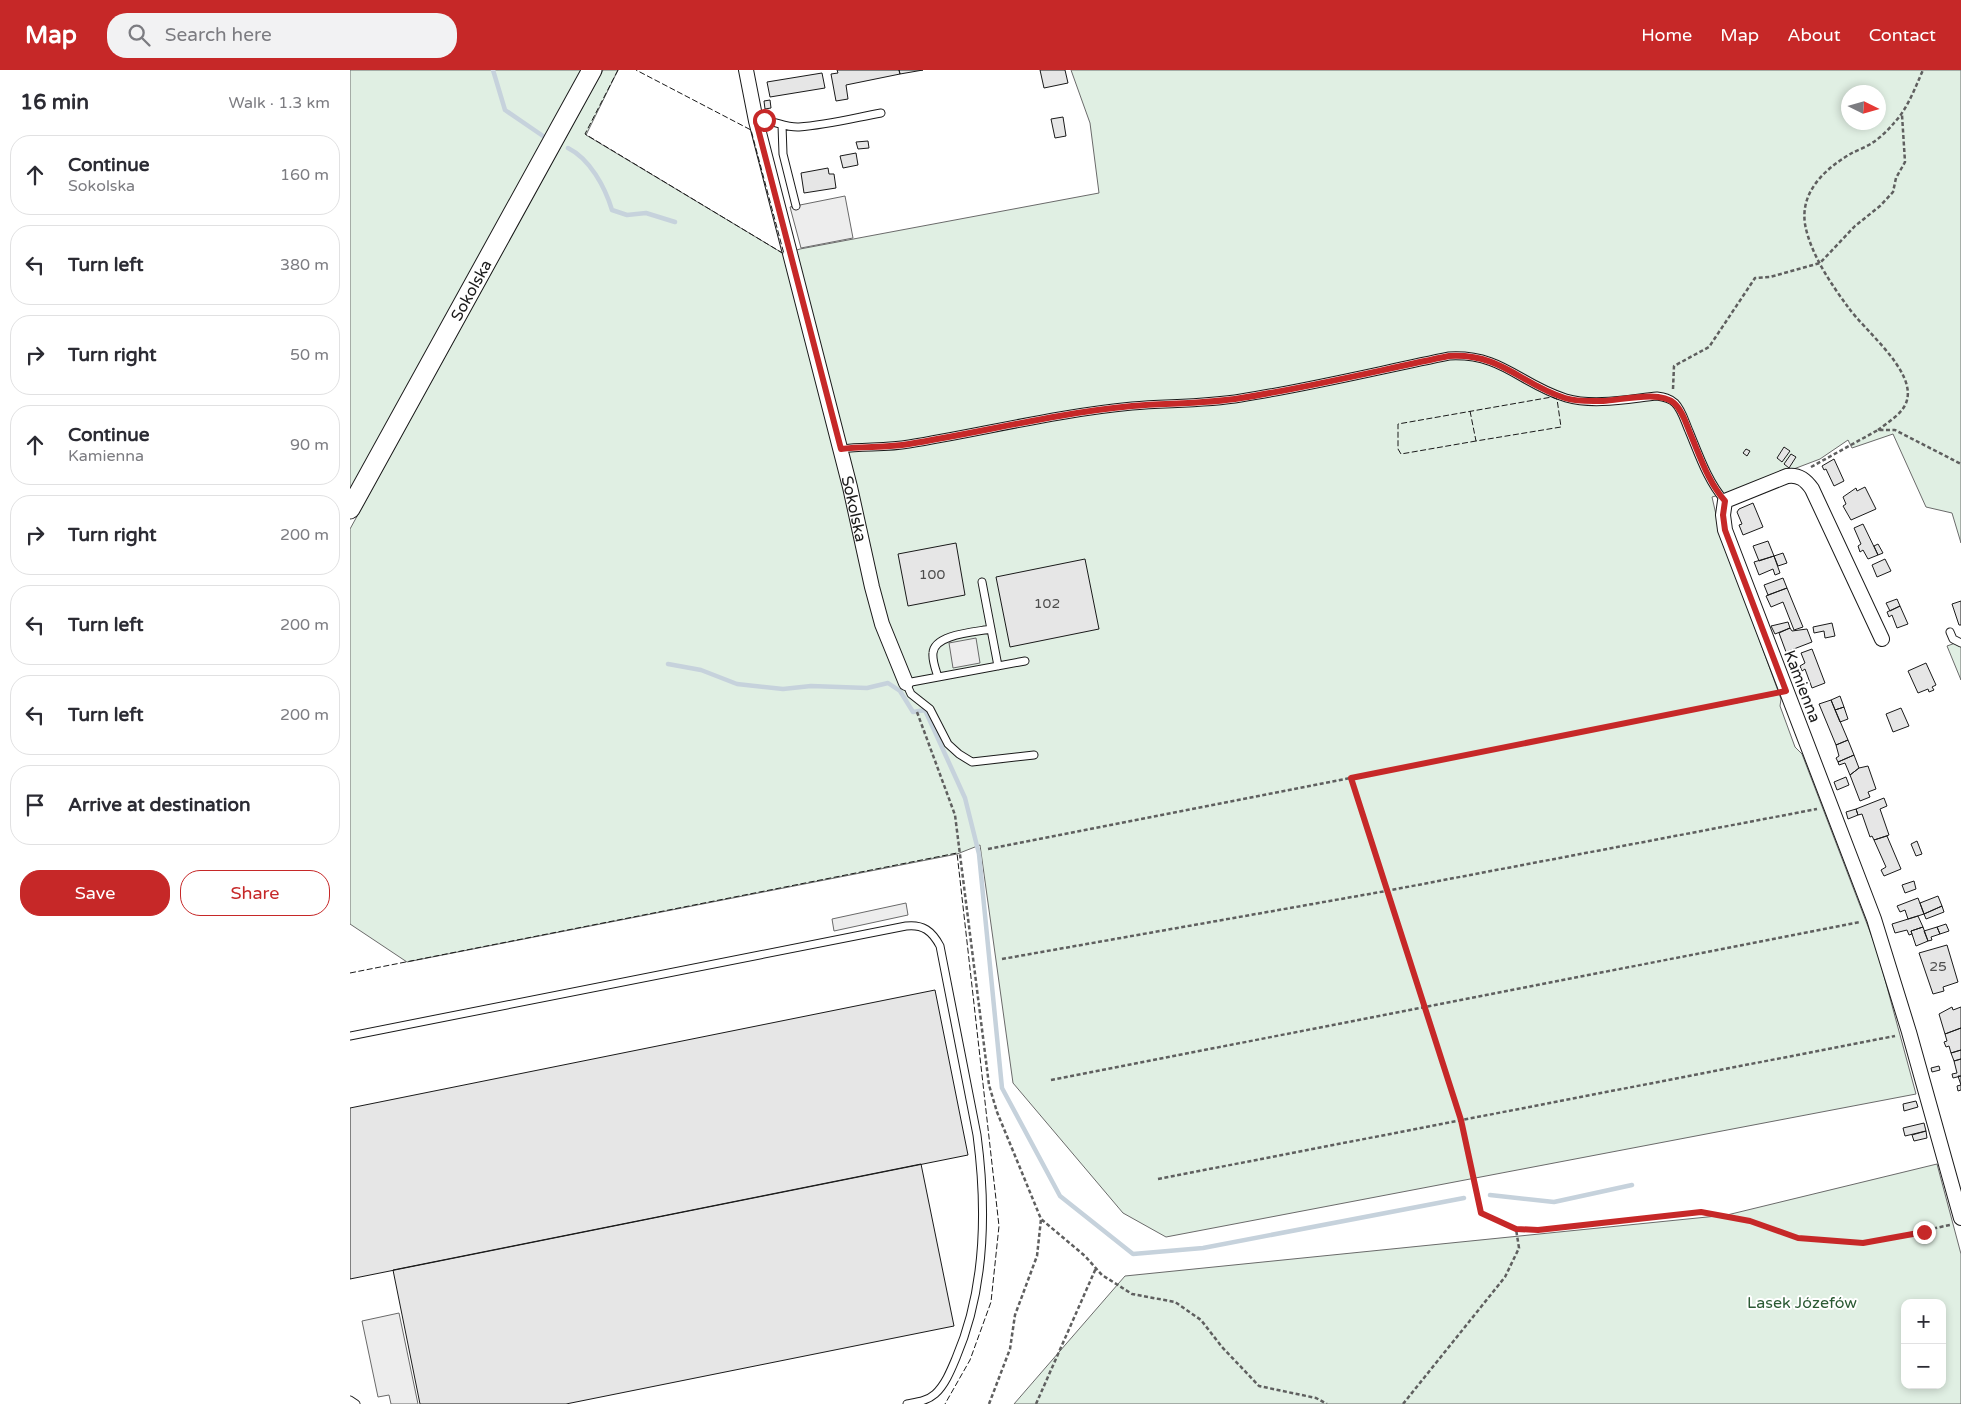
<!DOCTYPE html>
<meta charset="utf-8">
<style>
:root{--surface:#fff;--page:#f2f2f3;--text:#2b2b33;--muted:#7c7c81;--line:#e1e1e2;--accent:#c62828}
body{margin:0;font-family:"Varela Round",sans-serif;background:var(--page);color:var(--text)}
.controls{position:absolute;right:15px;bottom:15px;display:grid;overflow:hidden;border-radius:10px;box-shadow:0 2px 8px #0003}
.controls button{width:45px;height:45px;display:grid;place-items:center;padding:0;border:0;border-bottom:1px solid var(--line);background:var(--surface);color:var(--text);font:25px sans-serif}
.compass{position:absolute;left:1491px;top:15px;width:45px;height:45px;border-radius:50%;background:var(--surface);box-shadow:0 2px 8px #0003;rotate:95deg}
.stop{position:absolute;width:15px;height:15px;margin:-11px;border:4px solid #c62828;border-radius:50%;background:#fff}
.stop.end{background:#c62828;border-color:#fff;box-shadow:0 1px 5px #0008}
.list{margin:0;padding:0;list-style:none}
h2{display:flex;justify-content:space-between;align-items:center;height:65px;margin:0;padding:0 20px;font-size:21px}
h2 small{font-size:16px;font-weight:400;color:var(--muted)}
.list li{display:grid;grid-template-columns:32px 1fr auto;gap:15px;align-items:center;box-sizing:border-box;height:80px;margin:0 10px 10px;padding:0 10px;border:1px solid var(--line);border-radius:20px}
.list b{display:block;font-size:19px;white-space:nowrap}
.list p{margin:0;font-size:16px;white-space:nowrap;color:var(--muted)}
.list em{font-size:16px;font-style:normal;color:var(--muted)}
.actions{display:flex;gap:10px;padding:15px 20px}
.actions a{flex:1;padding:11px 0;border:1px solid var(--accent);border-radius:20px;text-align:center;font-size:18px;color:var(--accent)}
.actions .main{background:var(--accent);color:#fff}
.icon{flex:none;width:28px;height:28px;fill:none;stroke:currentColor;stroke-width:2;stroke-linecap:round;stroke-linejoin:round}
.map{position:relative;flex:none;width:1611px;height:1334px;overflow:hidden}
header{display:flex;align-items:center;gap:30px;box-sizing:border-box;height:70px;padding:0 25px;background:var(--accent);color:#fff}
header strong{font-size:24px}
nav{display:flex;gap:28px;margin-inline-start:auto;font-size:18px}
.search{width:350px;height:45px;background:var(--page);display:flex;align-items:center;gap:12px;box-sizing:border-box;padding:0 18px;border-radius:20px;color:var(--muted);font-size:19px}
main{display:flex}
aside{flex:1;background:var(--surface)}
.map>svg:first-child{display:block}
.green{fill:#e0efe3;stroke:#6a6a6a;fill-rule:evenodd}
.parking{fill:#ededed;stroke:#6a6a6a}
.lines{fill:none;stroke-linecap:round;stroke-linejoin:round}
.stream{stroke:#c6d2dc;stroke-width:4.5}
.building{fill:#e6e6e6;stroke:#1a1a1a}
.lane-casing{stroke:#1a1a1a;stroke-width:9}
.street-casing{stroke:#1a1a1a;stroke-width:16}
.secondary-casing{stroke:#1a1a1a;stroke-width:21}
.path{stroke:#5f5f5f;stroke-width:2.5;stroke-dasharray:4 2.5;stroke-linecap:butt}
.lane{stroke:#fff;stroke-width:7}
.street{stroke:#fff;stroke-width:14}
.secondary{stroke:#fff;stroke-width:19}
.fence{stroke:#1a1a1a;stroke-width:1;stroke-dasharray:6 2.5;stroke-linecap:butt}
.route{stroke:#c62828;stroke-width:6}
.labels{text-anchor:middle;stroke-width:4;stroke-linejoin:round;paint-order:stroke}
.number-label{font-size:14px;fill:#4d4d4d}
.street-label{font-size:16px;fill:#1a1a1a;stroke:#fff}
.park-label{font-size:16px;fill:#2b5a34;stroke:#fff}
</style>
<header>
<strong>Map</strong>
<div class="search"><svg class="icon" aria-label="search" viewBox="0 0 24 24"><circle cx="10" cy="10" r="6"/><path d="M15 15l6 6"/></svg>Search here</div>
<nav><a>Home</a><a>Map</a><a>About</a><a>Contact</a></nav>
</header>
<main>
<aside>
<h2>16 min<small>Walk · 1.3 km</small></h2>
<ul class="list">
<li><svg class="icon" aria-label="ahead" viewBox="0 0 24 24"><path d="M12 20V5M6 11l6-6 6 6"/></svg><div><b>Continue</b><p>Sokolska</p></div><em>160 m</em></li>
<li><svg class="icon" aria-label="left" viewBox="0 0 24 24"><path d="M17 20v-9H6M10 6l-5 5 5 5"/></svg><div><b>Turn left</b></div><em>380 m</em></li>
<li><svg class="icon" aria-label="right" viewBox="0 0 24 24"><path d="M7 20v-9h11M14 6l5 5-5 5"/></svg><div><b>Turn right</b></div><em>50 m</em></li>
<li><svg class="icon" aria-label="ahead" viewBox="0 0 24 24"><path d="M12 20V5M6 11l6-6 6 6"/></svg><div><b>Continue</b><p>Kamienna</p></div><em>90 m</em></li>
<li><svg class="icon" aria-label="right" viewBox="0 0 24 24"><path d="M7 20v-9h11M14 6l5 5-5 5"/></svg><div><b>Turn right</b></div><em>200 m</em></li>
<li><svg class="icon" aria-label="left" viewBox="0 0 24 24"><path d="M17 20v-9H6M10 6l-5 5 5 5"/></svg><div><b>Turn left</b></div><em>200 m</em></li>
<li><svg class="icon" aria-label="left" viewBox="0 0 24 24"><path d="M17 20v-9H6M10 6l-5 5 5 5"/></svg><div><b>Turn left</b></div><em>200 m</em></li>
<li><svg class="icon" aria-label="arrive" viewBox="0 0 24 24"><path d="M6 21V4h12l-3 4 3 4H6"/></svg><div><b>Arrive at destination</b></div></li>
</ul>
<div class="actions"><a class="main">Save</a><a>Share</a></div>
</aside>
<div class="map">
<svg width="1611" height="1334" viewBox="0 0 1611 1334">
<rect width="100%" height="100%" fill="#fff"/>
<path class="green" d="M 0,0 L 232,0 L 0,422 Z
M 253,0 L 268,0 L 236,65 L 434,184 L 450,179 L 749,123 L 740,53 L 721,0 L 1611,0 L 1611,473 L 1602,443 L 1576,437 L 1543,364 L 1502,378 L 1498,370 L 1470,389 L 1391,419 L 1362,427 L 1370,462 L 1431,629 L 1430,636 L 1445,677 L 1452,684 L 1527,880 L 1566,1024 L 816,1167 L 773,1143 L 663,1013 L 630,775 L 607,784 L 57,892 L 0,854 L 0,459 ZM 1498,22 L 1528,22 L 1528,52 L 1498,52 Z
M 1611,571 L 1611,610 L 1597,576 Z
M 1587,1094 L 1611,1184 L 1611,1334 L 664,1334 L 775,1206 L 1377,1145 ZM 1555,1233 L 1592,1233 L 1592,1315 L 1555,1315 Z"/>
<path class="parking" d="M 495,126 L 503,168 L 451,178 L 440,137 Z
M 626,568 L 630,593 L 603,598 L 599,573 Z
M 556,833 L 558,845 L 484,861 L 482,849 Z
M 49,1243 L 68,1334 L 41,1334 L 39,1325 L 28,1327 L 12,1251 Z"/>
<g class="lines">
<path class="stream" d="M 143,0 L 155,40 L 193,66
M 218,78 C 240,89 255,117 262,140 L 277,145 L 296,143 L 325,152
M 318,594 L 351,600 L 387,614 L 433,619 L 461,616 L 517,618 L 538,613 L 550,621 L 563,642 L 575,640 L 615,728 L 629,784 L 652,1018 L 710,1126 L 783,1184 L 853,1178 L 1114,1128
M 1140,1125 L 1204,1132 L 1282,1115"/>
</g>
<path class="building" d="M 487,0 L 549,0 L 550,4 L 496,15 L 498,29 L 486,31 L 481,4 L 488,3 Z
M 549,0 L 573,0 L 550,4 Z
M 690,0 L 715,0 L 718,13 L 694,18 Z
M 472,3 L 475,18 L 420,27 L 417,12 Z
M 420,30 L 421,38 L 415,39 L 414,31 Z
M 713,47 L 716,66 L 705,68 L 701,49 Z
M 518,71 L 519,78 L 508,79 L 506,72 Z
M 506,83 L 508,95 L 493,98 L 490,86 Z
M 478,98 L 479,104 L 484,104 L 486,118 L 454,123 L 451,103 Z
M 1434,377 L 1440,381 L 1432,392 L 1427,388 Z
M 1396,379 L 1400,381 L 1397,386 L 1393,383 Z
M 1441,384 L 1446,387 L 1439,398 L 1434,394 Z
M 1484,389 L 1494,411 L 1484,416 L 1476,399 L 1474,400 L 1472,396 Z
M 1515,417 L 1526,439 L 1501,450 L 1493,436 L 1496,434 L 1493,427 L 1506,418 L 1507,421 Z
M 1403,433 L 1413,457 L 1393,465 L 1389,455 L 1392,454 L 1387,442 L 1389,439 Z
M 1513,454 L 1528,485 L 1518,489 L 1513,480 L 1510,482 L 1508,476 L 1511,474 L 1504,458 Z
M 1418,471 L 1424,486 L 1409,491 L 1403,476 Z
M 606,473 L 615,525 L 558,536 L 548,484 Z
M 1528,474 L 1533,483 L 1528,485 L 1524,476 Z
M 1433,483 L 1437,493 L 1428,496 L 1424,486 Z
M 1424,486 L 1430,503 L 1425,505 L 1423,499 L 1409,505 L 1404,492 Z
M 735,489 L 749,559 L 660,577 L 646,507 Z
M 1535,489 L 1541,501 L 1527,507 L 1522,495 Z
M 1433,508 L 1437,518 L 1418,525 L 1414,515 Z
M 1437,518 L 1453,557 L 1444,560 L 1433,532 L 1421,537 L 1416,526 Z
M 1547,529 L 1550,536 L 1540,541 L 1536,533 Z
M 1611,531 L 1611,555 L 1609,555 L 1602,534 Z
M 1550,536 L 1558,554 L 1547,558 L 1542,545 L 1539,547 L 1537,542 Z
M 1438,552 L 1440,558 L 1425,564 L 1421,556 Z
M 1482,553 L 1485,566 L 1475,568 L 1474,561 L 1464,563 L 1463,557 Z
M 1440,558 L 1442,561 L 1457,559 L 1462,572 L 1436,582 L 1429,563 Z
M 1462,579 L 1475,613 L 1462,618 L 1455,599 L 1452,601 L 1450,596 L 1455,593 L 1451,583 Z
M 1576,593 L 1586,615 L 1582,617 L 1584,620 L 1579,622 L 1578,619 L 1568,623 L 1558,601 Z
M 1490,626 L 1494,637 L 1485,640 L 1481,630 Z
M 1481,630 L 1498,670 L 1486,675 L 1469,634 Z
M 1494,637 L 1498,649 L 1490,652 L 1485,640 Z
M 1551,638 L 1559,656 L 1543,662 L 1536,644 Z
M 1498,670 L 1504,685 L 1488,692 L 1486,688 L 1489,686 L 1486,675 Z
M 1504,685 L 1509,698 L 1500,705 L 1495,693 L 1489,695 L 1488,692 Z
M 1518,696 L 1526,719 L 1518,722 L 1520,727 L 1510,731 L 1500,705 L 1509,698 Z
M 1496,707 L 1499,715 L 1487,720 L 1484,712 Z
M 1534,728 L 1537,736 L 1530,739 L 1539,765 L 1524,770 L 1522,766 L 1520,767 L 1512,744 L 1508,745 L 1506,739 Z
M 1506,739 L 1508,745 L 1498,749 L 1496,742 Z
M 1537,766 L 1551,799 L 1534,806 L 1531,800 L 1536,797 L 1524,770 Z
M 1567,771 L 1572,784 L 1566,786 L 1561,774 Z
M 1564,811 L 1566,819 L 1555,823 L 1552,815 Z
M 1588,826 L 1592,836 L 1574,844 L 1570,833 Z
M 1568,828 L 1574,844 L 1558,849 L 1555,840 L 1550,842 L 1547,836 Z
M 1592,836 L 1594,842 L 1576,849 L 1574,844 Z
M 1568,846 L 1573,857 L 1561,861 L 1562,864 L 1559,865 L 1557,860 L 1545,863 L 1542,854 Z
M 1596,854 L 1599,861 L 1590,864 L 1587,857 Z
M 1573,857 L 1578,871 L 1566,876 L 1561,861 Z
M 1587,857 L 1590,864 L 1581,867 L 1582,870 L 1578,871 L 1574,861 Z
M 1597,875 L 1608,912 L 1593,917 L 1594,921 L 1583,924 L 1569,883 Z
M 585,920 L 618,1085 L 0,1209 L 0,1038 Z
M 1602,937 L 1603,940 L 1611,937 L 1611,958 L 1595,964 L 1589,944 Z
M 1611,958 L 1611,980 L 1601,983 L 1599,976 L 1596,977 L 1594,972 L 1597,971 L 1595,964 Z
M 1611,980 L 1611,989 L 1604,991 L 1601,983 Z
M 1611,989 L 1611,1006 L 1603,1008 L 1602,1004 L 1607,1003 L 1604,991 Z
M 1589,996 L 1590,1000 L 1582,1002 L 1581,998 Z
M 1608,1006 L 1611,1006 L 1611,1020 L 1608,1021 L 1607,1016 L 1611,1015 Z
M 1566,1031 L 1568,1037 L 1554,1041 L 1553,1034 Z
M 1574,1053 L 1576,1061 L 1555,1066 L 1553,1058 Z
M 1576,1061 L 1577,1068 L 1564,1071 L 1562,1065 Z
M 571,1094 L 604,1256 L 216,1334 L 70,1334 L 43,1200 Z"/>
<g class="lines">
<g class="lane-casing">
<path id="lane" d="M 406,51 C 420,48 434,58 449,57 C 476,55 504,48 531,43
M 432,55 L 433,84 L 446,136
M 491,379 C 514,376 536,378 559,374 C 633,362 707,343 782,336 C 819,333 855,334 891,328 C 961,317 1030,300 1099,286 C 1152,283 1170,314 1216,328 C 1244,336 1278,329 1307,326 C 1314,327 1320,328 1325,333 C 1332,340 1335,352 1339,361 C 1349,385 1358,412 1375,431
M 632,512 L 648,596
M 1600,562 L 1603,569 L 1611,573
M 675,591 L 556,613 L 561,624 L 580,639 L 598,674 L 609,684 L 622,692 L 684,685
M 588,607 C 586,600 582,591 583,583 C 584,564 626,562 641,559
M 0,966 L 556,856 C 573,854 582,861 590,876 L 627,1065 C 637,1140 636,1218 606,1288 C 601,1300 595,1315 585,1324 C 577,1331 567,1332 557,1334
M 0,1330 L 6,1334"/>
</g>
<g class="street-casing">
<g id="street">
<path id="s1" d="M 396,0 L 406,51 L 500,417 L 522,517 L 532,554 L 556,613"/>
<path d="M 1532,569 L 1462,419 C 1456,410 1449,404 1437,406 L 1375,431 L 1373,445 L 1375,460 L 1524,849 L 1559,962 L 1611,1148"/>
</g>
</g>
<g class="secondary-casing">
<g id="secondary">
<path id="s2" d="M 0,439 L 242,0"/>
</g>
</g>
<path class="path" d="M 1323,319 L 1324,296 L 1359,277 L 1405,208 L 1420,207 L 1470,193 L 1505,156 L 1530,136 L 1543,122 L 1546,108 L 1555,92 L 1552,45
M 1528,360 C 1538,352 1554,343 1557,330 C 1565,300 1514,260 1498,237 C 1481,214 1460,183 1455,154 C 1450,121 1476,98 1502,83 C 1508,80 1516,77 1522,73 C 1530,68 1538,60 1544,53 C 1558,38 1565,18 1573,0
M 1461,397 L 1528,360 L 1545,360 L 1611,394
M 567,642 L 605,745 L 639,1015 L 647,1042 L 691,1149 L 735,1186 L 752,1205 L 782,1224 L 825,1232 L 851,1250 L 872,1277 L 909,1316 L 966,1328 L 977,1334
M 1001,708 L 1111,1050 L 1131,1143 L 1166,1159 L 1188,1160 L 1351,1142 L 1400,1151 L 1448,1168 L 1513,1173 L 1600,1155
M 638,779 L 1423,625
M 652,889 L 1036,821 L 1467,739
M 701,1010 L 1510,852
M 808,1109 L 1545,966
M 639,1334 L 660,1279 L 665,1245 L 687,1186 L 691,1149
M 686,1334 L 746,1198
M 1053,1334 L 1155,1207 L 1169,1178 L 1166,1159"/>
<use href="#lane" class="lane"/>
<use href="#street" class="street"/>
<use href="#secondary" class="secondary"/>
<path class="fence" d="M 268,0 L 235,64 L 434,184 L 401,60 L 286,0
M 1120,341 L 1126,371 L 1211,357 L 1207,329 L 1202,327 L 1048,354 L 1048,379 L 1051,384 L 1126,371
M 0,903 L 607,783 L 649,1156 L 641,1232 L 620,1290 L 595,1334"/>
</g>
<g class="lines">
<path class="route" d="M 414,50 L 406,51 L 491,379 C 514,376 536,378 559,374 C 633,362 707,343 782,336 C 819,333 855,334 891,328 C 961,317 1030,300 1099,286 C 1152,283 1170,314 1215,328 C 1228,332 1241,331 1253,331 C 1272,330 1310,320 1324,333 C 1332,340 1336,353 1340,363 C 1350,386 1358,412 1375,431 L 1373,445 L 1375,460 L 1436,621 L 1001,708 L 1111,1050 L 1131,1143 L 1166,1159 L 1188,1160 L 1351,1142 L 1400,1151 L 1448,1168 L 1513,1173 L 1574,1162"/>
</g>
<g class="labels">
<g class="number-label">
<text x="582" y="509">100</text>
<text x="697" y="538">102</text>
<text x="1588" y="901">25</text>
</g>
<g class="street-label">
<text dy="6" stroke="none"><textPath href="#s2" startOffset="250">Sokolska</textPath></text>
<text dy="6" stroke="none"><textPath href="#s1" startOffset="452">Sokolska</textPath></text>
<text transform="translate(1453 616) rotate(69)" y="6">Kamienna</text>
</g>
<g class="park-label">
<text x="1452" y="1238">Lasek Józefów</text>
</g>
</g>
</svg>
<div class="controls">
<button>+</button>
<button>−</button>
</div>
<svg class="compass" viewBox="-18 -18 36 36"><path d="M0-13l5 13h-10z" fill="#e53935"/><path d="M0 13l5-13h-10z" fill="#7c7c81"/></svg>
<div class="stop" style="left:414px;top:50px"></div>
<div class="stop end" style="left:1574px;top:1162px"></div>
</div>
</main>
